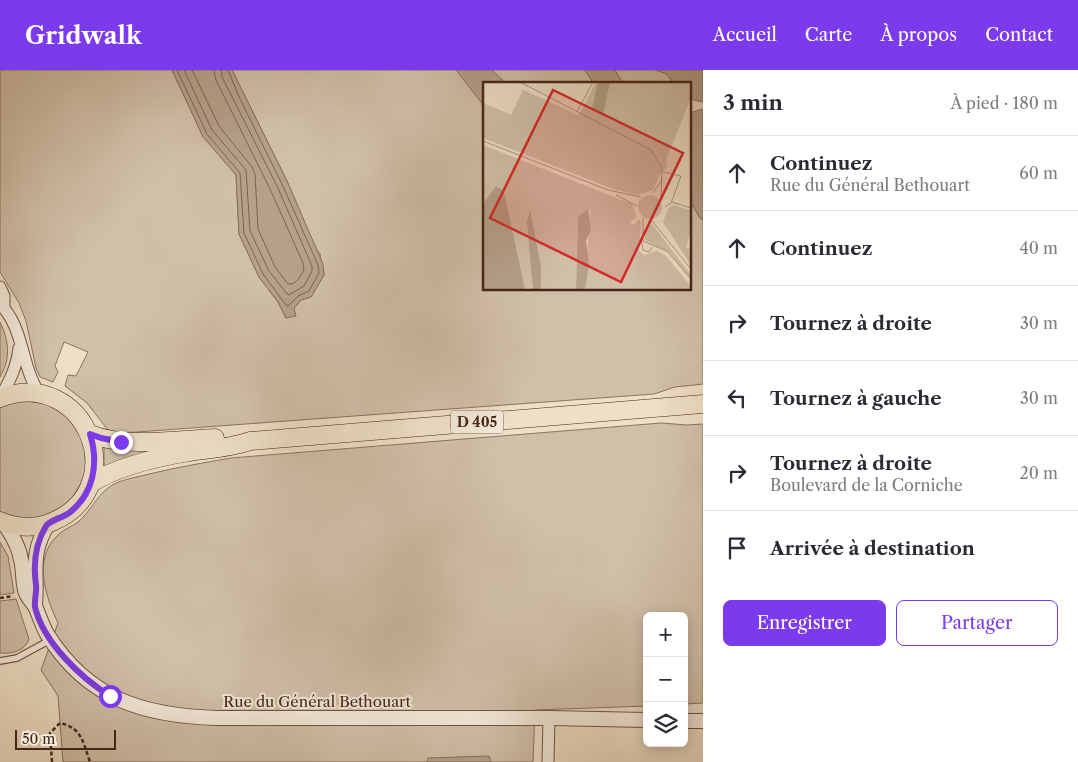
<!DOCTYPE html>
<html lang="fr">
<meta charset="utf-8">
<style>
:root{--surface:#fff;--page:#f2f2f3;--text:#2b2b33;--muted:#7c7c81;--line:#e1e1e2;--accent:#7c3aed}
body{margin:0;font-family:"Libre Caslon Text",serif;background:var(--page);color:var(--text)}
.controls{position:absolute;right:15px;bottom:15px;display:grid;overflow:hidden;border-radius:8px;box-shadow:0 2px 12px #0003}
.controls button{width:45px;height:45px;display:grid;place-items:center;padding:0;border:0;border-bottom:1px solid var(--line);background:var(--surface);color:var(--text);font:25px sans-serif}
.scale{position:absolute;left:15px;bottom:12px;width:101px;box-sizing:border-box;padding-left:5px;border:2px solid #452619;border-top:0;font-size:14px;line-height:18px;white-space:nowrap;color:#452619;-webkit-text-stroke:4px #f4eada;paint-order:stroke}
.stop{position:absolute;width:15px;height:15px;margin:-11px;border:4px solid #7c3aed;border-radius:50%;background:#fff}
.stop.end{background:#7c3aed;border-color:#fff;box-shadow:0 1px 5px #0008}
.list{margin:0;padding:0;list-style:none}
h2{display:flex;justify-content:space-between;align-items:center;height:65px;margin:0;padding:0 20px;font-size:21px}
h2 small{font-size:16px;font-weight:400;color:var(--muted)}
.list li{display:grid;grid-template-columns:32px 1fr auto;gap:15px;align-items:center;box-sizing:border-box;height:75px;padding:0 20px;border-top:1px solid var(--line)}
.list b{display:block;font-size:19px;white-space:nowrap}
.list p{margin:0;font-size:16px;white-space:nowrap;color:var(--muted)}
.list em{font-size:16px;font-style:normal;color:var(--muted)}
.actions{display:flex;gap:10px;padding:15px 20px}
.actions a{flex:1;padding:11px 0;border:1px solid var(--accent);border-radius:8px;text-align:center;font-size:18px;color:var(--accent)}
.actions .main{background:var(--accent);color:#fff}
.icon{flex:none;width:28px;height:28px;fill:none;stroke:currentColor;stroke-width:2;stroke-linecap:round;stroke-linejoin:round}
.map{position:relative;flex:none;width:703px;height:692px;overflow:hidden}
header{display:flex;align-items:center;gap:30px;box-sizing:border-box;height:70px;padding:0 25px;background:var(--accent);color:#fff}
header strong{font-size:24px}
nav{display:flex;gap:28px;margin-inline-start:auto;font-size:18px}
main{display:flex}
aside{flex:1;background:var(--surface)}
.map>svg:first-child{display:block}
.green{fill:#d1c0a9;stroke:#8b7361}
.water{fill:#b5a08b;stroke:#886f5d}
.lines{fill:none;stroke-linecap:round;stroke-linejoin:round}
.shore{stroke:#7d6352;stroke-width:1}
.service-casing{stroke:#6f5444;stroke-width:8}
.minor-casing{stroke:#6f5444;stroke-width:13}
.tertiary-casing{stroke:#6f5444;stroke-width:16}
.primary-casing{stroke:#452619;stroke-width:19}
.path{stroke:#452619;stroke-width:2.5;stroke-dasharray:4 2.5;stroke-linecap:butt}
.service{stroke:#f4eada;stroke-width:5.5}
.minor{stroke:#f4eada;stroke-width:11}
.tertiary{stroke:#f4eada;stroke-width:14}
.primary{stroke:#eedfc6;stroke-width:18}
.route{stroke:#7c3aed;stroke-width:6}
.labels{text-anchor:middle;stroke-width:4;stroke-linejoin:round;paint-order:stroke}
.shield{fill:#f4eada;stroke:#7a6153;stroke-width:1}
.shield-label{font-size:14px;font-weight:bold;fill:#452619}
.street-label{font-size:15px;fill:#452619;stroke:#f4eada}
.inset-road{fill:none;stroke:#aa9581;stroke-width:1}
.view{fill:#d62828;fill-opacity:0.15;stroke:#d62828;stroke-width:2.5}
.inset-edge{fill:none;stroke:#452619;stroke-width:2.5}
</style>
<header>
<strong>Gridwalk</strong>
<nav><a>Accueil</a><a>Carte</a><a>À propos</a><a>Contact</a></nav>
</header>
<main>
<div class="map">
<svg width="703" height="692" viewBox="0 0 703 692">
<rect width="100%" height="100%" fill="#eedfc6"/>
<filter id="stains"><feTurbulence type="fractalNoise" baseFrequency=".004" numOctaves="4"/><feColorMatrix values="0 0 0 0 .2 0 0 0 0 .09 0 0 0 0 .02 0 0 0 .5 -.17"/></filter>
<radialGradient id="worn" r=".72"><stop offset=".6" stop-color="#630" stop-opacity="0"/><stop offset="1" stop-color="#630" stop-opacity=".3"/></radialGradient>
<path class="green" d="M 0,0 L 172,0 L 203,66 L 236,105 L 239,164 L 259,207 L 278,232 L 286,248 L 301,230 L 311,227 L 324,205 L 320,184 L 314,175 L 287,111 L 232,0 L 585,0 L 594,14 L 484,14 L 484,219 L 689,219 L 689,129 L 700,148 L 703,150 L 703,314 L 675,317 L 654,324 L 137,362 L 116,363 L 108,360 L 87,333 L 65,316 L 68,305 L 76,306 L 88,282 L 64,272 L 55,296 L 58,302 L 53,312 L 40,307 L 36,298 L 26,251 L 19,233 L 0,202 Z
M 615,0 L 656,0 L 667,4 L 674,14 L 626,14 L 620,9 Z
M 0,252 C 9,270 11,289 0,307 Z
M 17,330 L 56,335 L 84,365 L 86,405 L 69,433 L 42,447 L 25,449 L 8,446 L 0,442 L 0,336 Z
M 661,353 L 687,355 L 703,354 L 703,633 L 684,634 L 684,546 L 647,546 L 647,636 L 535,640 L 533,692 L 63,692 L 58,626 L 41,600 L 58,553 C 46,528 33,490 56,467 C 62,460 71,457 78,452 C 90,442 97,426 108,418 C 118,410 133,408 145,405 C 173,398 202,393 231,388 Z
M 176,374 L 105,397 L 104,396 L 104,377 Z
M 0,472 L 8,486 L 14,523 L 0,525 Z
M 16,529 L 29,569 C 25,581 12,584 0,583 L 0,531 Z"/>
<path class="water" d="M 172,0 L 232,0 L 287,111 L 323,194 L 324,205 L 311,227 L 301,230 L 294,238 L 296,246 L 286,248 L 278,232 L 259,207 L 239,164 L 236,105 L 203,67 Z
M 456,0 L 492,0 L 507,14 L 484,14 L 484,36 Z
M 585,0 L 615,0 L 620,9 L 626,14 L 594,14 Z
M 656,0 L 703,0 L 703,32 L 689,29 L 689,14 L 674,14 L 667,4 Z
M 703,39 L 703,150 L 700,148 L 689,129 L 689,43 Z
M 489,686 L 491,692 L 427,692 L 428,688 Z"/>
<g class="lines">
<path class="shore" d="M 177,0 L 207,64 L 240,103 L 244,163 L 263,204 L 286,235 L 288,236 L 298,226 L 309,221 L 319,203 L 318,195 L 282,114 L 240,29 L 228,0
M 184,0 L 212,60 L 246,100 L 250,161 L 269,201 L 287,224 L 289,225 L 304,216 L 312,201 L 312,196 L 277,116 L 222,7 L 221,0
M 192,0 L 219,56 L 252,97 L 255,104 L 258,159 L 275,197 L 288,214 C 297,215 300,206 304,200 L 303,193 L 270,119 L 216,10 L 214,0"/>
<g class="service-casing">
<path id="service" d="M 0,591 L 17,588 L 50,570"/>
</g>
<g class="minor-casing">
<path id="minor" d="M 0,217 L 4,226 L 4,238
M 0,234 C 24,257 21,296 39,323
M 0,328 C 9,312 17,297 19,278
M 548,692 L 549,648"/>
</g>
<g class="tertiary-casing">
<path id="tertiary" d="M 3,452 C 11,463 19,476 21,490 C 24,500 22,513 26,523 C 28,528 32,532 35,536 C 39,545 42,555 47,564 C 88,630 145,646 218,648 L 549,648 L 647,650
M 35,536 C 38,503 29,485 48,454
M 684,651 L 703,651"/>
</g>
<g class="primary-casing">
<path id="primary" d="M 0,328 C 86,296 134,418 52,452 C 36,459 16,458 0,451
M 90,364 C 124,378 178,370 215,368
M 90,414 C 116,397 159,387 189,382 C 210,379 230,378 250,371 L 703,334"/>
</g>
<path class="path" d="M 0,528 L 13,526
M 52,692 L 50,663 L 60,653 C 82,658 83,672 90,692"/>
<use href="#service" class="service"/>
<use href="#minor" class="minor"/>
<use href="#tertiary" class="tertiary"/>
<use href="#primary" class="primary"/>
</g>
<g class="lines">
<path class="route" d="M 110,626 C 81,608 43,572 35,537 C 34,530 37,522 36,515 C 33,494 35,474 46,456 C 50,450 62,448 69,443 C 94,424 99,393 90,364 L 101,368 L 121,372"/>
</g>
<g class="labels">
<rect class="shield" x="451" y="340.5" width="52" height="23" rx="4"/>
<g class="shield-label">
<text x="477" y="357">D 405</text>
</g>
<g class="street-label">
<text x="317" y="637">Rue du Général Bethouart</text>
</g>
</g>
<g transform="translate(483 12)">
<rect width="208" height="208" fill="#eedfc6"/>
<path d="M 113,0 L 207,0 L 207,18 L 183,78 L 184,85 L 177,92 L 170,108 L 155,113 L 130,107 L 0,56 L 0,21 L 28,33 L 40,8 L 96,33 ZM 0,63 L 149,122 L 154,135 L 147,140 L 150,143 L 156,137 L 158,140 L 156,169 L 161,173 L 174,169 L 182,173 L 207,203 L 207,207 L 102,207 L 107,128 L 95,135 L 93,207 L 42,207 L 21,109 L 0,122 ZM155 125a12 12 0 1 1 24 0a12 12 0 1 1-24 0ZM 190,123 L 207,128 L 207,152 L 203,165 L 207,167 L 207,182 L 180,140 L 185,127 ZM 169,142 L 207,192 L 207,196 L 187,171 L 162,158 L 162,147 Z" fill="#d1c0a9"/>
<path d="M 115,0 L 127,0 L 120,33 L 109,28 ZM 13,104 L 21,109 L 42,207 L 0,207 L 0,122 ZM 105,127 L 108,148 L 103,159 L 106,183 L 102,207 L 93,207 L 95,135 ZM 47,128 L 58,184 L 58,207 L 50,207 L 44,140 Z" fill="#b5a08b"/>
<path class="inset-road" d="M 37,0 L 168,68 L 179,86 L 178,116M 94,30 L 110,0M 0,59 L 125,108 L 158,115M 180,90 L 198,94 L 188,121 L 182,125M 170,111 L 179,98M 133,113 L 154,124M 189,120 L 208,126M 160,136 L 160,159 L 184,169 L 208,197M 169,139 L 208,187M 158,156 L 160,168 L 166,170 L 169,165"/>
<path class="view" d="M 70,8 L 200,71 L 138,200 L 7,136 Z"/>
<rect width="208" height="208" class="inset-edge"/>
</g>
<rect width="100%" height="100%" filter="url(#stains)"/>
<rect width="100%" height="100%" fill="url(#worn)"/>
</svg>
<div class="controls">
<button>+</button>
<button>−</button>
<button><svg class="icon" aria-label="layers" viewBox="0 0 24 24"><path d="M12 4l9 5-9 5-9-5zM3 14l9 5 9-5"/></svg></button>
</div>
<div class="scale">50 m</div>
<div class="stop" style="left:110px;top:626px"></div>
<div class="stop end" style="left:121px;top:372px"></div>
</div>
<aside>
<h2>3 min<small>À pied · 180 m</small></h2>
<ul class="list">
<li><svg class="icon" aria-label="ahead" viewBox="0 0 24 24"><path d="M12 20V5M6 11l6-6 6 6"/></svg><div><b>Continuez</b><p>Rue du Général Bethouart</p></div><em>60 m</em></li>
<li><svg class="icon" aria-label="ahead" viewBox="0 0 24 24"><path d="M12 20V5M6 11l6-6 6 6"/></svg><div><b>Continuez</b></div><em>40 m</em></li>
<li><svg class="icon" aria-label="right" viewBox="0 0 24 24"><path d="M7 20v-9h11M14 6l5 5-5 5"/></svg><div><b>Tournez à droite</b></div><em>30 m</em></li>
<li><svg class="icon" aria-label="left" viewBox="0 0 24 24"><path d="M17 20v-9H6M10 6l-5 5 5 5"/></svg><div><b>Tournez à gauche</b></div><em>30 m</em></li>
<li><svg class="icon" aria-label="right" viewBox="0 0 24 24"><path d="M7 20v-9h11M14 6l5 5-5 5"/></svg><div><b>Tournez à droite</b><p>Boulevard de la Corniche</p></div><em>20 m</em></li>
<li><svg class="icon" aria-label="arrive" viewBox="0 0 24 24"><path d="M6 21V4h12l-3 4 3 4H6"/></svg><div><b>Arrivée à destination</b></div></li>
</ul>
<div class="actions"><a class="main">Enregistrer</a><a>Partager</a></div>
</aside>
</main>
